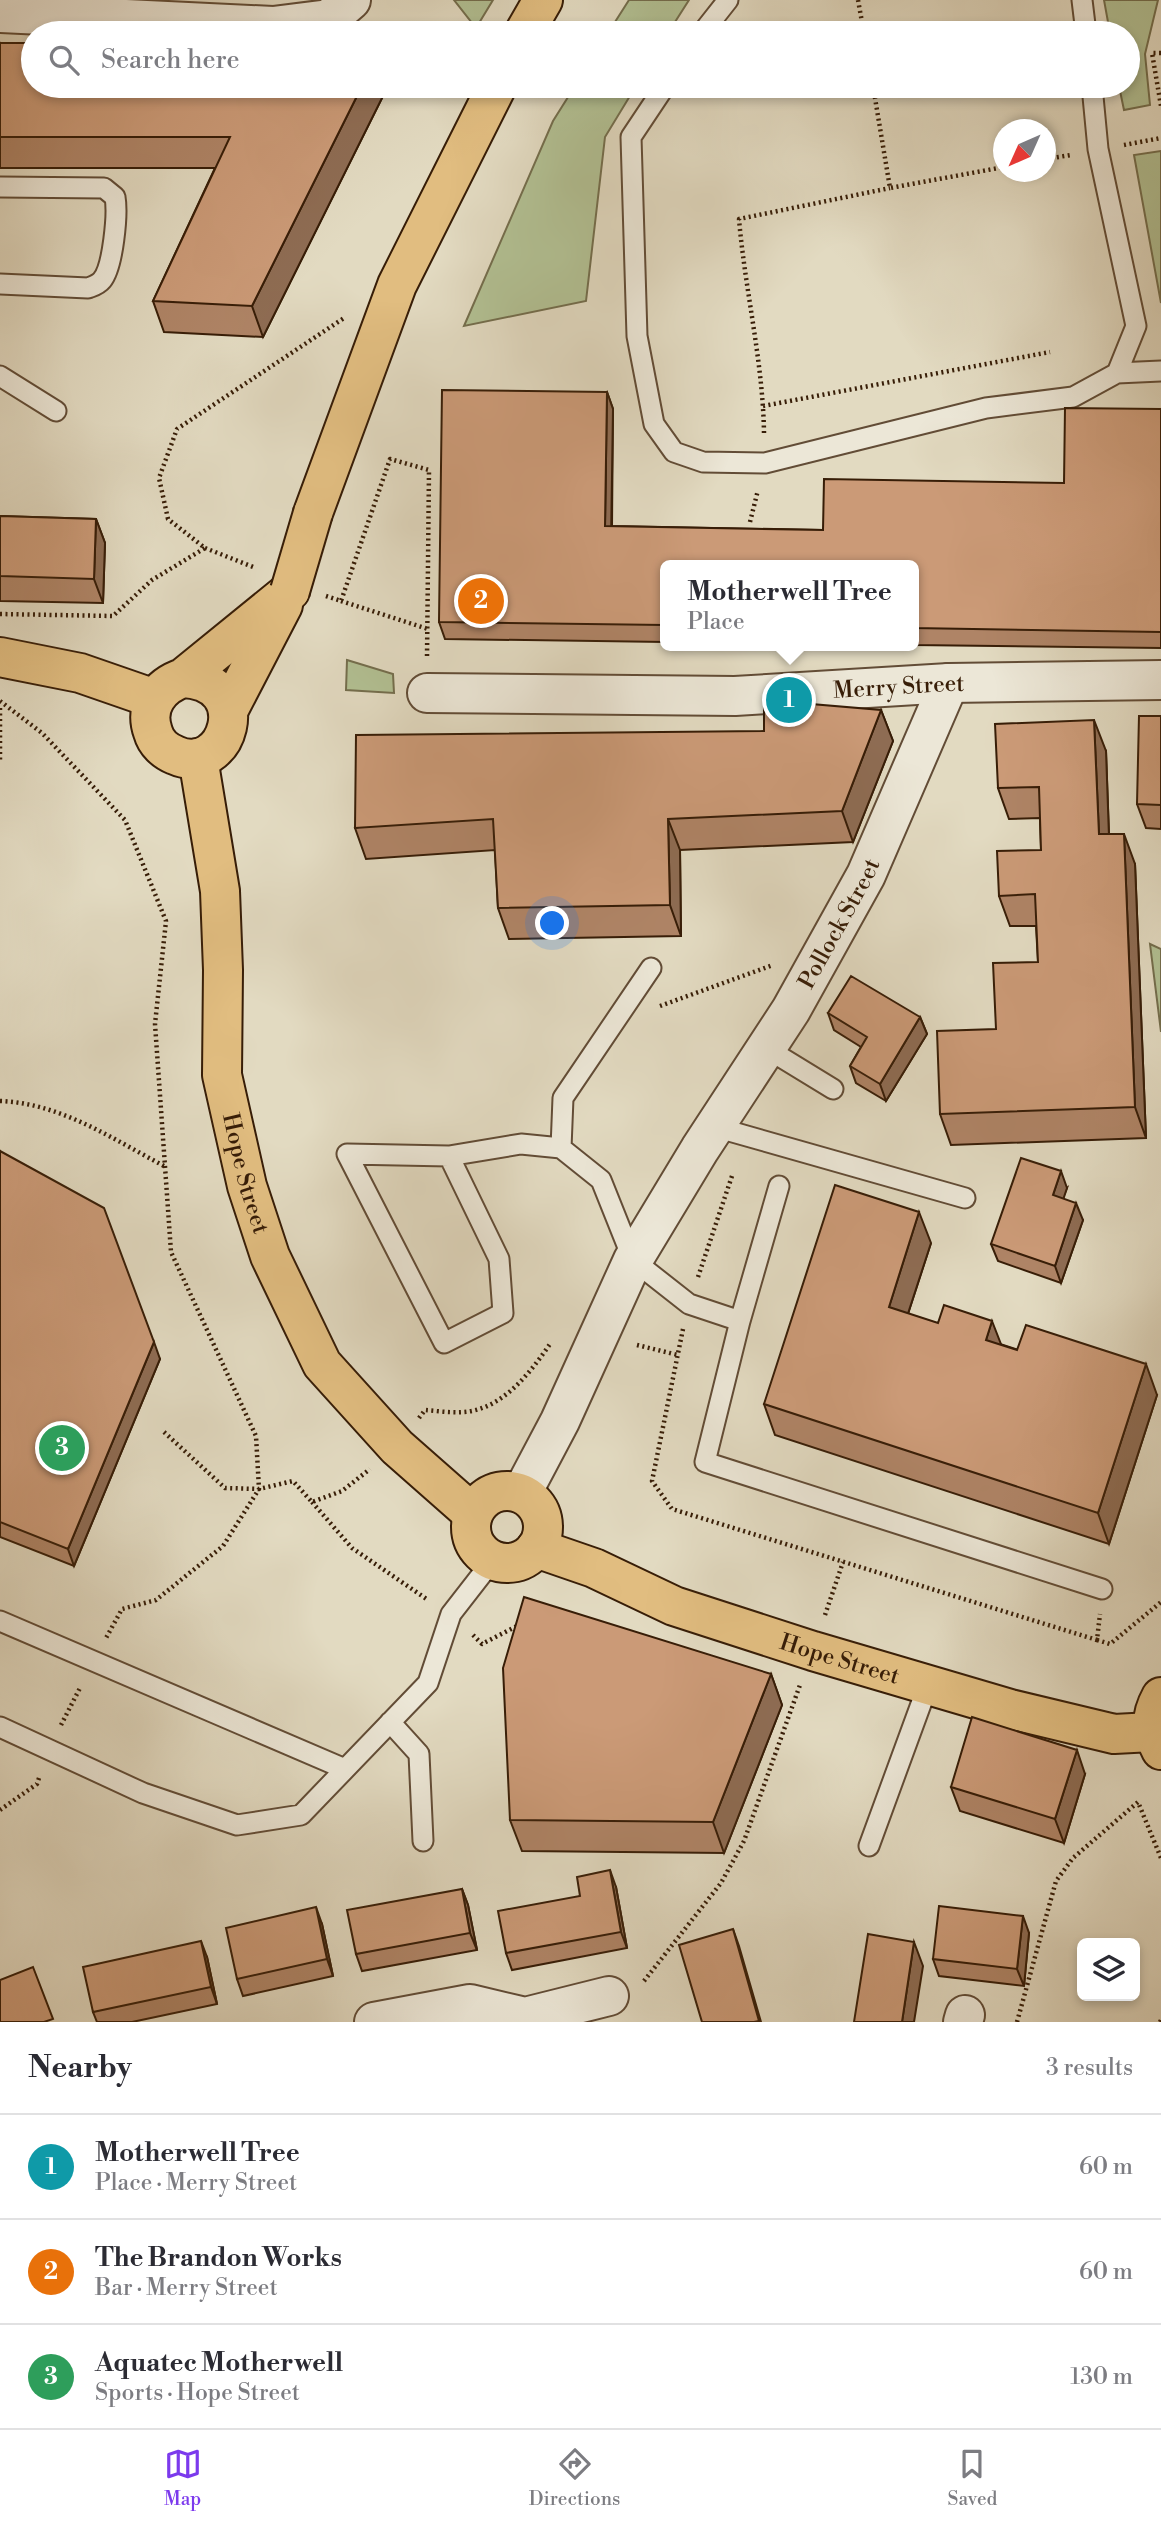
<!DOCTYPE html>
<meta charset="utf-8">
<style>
:root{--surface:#fff;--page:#f7f7f7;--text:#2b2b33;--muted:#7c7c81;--line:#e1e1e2;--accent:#7c3aed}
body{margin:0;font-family:"Libre Bodoni",serif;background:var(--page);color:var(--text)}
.controls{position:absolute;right:21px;bottom:21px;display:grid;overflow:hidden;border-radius:10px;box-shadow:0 4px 10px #0003}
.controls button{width:63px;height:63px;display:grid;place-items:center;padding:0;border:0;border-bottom:2px solid var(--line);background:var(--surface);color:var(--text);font:35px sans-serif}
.compass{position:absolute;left:993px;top:119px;width:63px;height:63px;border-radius:50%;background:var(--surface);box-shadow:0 4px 10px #0003;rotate:225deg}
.you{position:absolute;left:553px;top:924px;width:24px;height:24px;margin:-18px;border:5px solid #fff;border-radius:50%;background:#1a73e8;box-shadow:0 0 0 10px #1a73e833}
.badge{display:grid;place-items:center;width:46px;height:46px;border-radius:50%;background:var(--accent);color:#fff;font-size:23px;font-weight:700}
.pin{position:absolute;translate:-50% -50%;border:4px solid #fff;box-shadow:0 2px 7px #0006}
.popup{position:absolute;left:660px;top:560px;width:259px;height:91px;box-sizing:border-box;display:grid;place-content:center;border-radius:10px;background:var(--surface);filter:drop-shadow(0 2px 5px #0005);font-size:23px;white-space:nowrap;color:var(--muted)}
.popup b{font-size:26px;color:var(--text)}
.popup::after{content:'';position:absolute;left:50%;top:100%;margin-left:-14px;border:14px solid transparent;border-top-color:var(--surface)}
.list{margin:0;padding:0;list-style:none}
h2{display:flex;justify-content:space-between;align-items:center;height:91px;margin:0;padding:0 28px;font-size:30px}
h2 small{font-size:23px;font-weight:400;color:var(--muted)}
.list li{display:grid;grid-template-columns:46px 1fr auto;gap:21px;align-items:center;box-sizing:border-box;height:105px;padding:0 28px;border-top:2px solid var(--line)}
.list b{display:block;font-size:26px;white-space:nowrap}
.list p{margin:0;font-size:23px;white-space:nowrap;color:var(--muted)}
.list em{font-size:23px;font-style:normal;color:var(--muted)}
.icon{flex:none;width:38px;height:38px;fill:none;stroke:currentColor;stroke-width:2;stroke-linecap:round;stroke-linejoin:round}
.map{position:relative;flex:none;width:1161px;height:2022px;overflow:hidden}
.search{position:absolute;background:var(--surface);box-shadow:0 4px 10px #0003;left:21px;right:21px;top:21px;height:77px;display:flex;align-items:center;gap:18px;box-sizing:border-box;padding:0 24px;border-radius:38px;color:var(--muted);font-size:26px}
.sheet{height:406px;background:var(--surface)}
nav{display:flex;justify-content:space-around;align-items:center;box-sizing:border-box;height:98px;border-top:2px solid var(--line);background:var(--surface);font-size:19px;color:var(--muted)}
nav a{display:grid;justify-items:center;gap:4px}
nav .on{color:var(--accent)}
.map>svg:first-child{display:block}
.green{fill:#b2c093;stroke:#746e4d;stroke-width:2}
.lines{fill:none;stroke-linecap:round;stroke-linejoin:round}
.lane-casing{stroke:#624c36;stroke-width:23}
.street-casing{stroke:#624c36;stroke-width:42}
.primary-casing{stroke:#371d07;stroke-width:42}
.path{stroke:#371d07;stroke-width:4.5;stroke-dasharray:2 3.5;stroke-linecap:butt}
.lane{stroke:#ece7d7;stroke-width:19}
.street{stroke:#ece7d7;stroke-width:38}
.primary{stroke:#e1bd80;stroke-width:38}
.primary-bridge-casing{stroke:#371d07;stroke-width:42;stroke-linecap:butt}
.primary-bridge{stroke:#e1bd80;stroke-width:38}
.wall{fill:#af8466;stroke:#371d07;stroke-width:2}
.shaded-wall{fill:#8e6c53;stroke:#371d07;stroke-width:2}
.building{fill:#cb9a77;stroke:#371d07;stroke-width:2}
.labels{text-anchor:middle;stroke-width:7;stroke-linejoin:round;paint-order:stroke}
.street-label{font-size:23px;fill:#371d07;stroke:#ece7d7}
</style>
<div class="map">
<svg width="1161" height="2022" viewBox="0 0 1161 2022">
<rect width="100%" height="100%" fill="#e2dac1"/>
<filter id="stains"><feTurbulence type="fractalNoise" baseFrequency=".00286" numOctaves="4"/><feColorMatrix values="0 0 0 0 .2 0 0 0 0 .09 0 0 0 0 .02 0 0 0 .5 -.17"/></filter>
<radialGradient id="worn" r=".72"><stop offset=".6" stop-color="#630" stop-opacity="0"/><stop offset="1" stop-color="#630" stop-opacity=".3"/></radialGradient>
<path class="green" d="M 454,0 L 493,0 L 476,28 Z
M 629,0 L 689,0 L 668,33 L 608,33 Z
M 1104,0 L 1158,0 L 1145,54 L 1150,105 L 1124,110 L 1119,86 L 1128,86 L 1128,33 L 1110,33 Z
M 575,86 L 636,86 L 605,137 L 586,301 L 464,326 L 553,121 Z
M 1161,151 L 1161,303 L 1134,155 Z
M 347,660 L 393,674 L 394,693 L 346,690 Z
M 1150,944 L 1161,949 L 1161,1032 Z"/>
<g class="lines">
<g class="lane-casing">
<path id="lane" d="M 1082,0 L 1086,33
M 702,33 L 728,0
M 665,86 L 631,137 L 637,336 L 654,424 L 674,452 L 703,462 L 765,463 L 986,408 L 1073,397 L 1117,373 L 1161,371
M 1092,86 L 1098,149 L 1136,326 L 1117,373
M 0,187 L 104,188 L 115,197 C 118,214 113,267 102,280 C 98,285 93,286 88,288 L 0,284
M 0,376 L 56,411
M 766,1048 L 833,1089
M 715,1127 L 965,1198
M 561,1148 L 563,1098 L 651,968
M 449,1156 L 499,1259 L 503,1313 L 444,1343 L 347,1154 L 449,1156 L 521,1144 L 561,1148 L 601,1180 L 633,1260 L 689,1304 L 740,1321 L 705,1462 L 1102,1589
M 740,1321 L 779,1186
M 0,1621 L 345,1769
M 390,1722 L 419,1754 L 423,1841
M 0,1727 L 143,1793 L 237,1825 L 301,1815 L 428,1683 L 451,1614 L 493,1560
M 869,1846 L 928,1685"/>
</g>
<g class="street-casing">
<g id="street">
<path d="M 0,13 L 273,26 L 329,19 L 351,0"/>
<path id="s1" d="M 427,693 L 735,696 L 949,683 L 1161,680"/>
<path id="s2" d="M 522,1493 L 560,1421 L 633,1260 L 700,1149 L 791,1010 L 866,875 L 949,683"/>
<path d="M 374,2022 L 470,2004 L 525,2017 L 609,1996"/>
<path d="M 963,2022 L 965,2015"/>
</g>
</g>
<g class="primary-casing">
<g id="primary">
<path d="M 524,33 L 543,0"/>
<path d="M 313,513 L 397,285 L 497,86"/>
<path d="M 0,657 L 80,673 L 155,699"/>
<path d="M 183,678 C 259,682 227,779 175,755 C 165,751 156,743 153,732 C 144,707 159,686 183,678 L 290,591"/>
<path d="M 229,709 L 283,605"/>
<path id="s3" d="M 198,758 L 220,891 L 223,970 L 222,1075 L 247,1186 L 270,1256 L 322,1364 L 397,1447 L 473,1514"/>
<circle cx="507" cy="1527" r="36"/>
<path id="s4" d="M 536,1548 L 594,1568 L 674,1606 L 813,1651 L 1010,1709 L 1114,1734 L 1152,1732"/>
<path d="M 1161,1697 C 1150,1717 1151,1731 1161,1750"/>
</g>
</g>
<path class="path" d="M 858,0 L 864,33
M 1161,53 L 1152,53 L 1161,106
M 873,86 L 890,188 L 1004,167
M 1124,145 L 1161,138
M 1046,159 L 1071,155
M 763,406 L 1050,352
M 764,433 C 763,362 745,290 739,219 L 890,188
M 750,522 L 758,490
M 205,548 L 256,568
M 326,596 L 341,601 L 390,459 L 429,470 L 427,657
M 341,601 L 428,629
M 0,614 L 113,616 L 152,580 L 205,548 L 168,519 L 159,478 L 177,429 L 344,318
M 0,701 L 42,733 L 125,820 L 166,921 L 155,1024 L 171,1252 L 256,1436 L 259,1489 L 223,1546 L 156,1600 L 122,1609 L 106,1638
M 0,708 L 0,762
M 660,1006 L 773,965
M 0,1101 C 60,1103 113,1139 164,1166
M 698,1277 L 733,1173
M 683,1329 L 652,1481 L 672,1509 L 1097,1640 L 1100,1614
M 637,1345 L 678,1355
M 419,1418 L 425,1410 C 437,1411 451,1413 463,1412 C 502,1410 530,1373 550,1344
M 164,1432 L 225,1488 L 259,1489 L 293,1481 L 312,1502 L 342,1491 L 370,1469
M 312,1502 L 352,1548 L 428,1600
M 825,1615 L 843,1562
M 473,1635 L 482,1644 L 519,1625
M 1097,1640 L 1110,1644 L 1161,1602
M 61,1725 L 81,1686
M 0,1810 L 37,1784 L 40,1775
M 644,1981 L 721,1883 L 744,1841 L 800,1685
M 1017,2022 L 1056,1881 L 1073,1858 L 1138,1802 L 1161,1858
M 1160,2022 L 1161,2020"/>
<use href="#lane" class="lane"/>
<use href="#street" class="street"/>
<use href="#primary" class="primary"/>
<g class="primary-bridge-casing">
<path id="primary-bridge" d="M 290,591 L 313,513"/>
</g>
<use href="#primary-bridge" class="primary-bridge"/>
</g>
<path class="wall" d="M 0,43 L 33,86 L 388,86 L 263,337 L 164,332 L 153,301 L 215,168 L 0,168 Z
M 607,392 L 613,409 L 612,526 L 823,530 L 1064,483 L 1161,409 L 1161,648 L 913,645 L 913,565 L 665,565 L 665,642 L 445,639 L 439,622 Z
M 0,516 L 96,519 L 105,543 L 103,603 L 0,601 Z
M 881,710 L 893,741 L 853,842 L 680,850 L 681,936 L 509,939 L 498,908 L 495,850 L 366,859 L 355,828 L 764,731 Z
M 1161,716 L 1161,829 L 1146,828 L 1137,804 Z
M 1106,751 L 1109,834 L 1135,864 L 1146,1138 L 951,1145 L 940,1114 L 996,1029 L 1038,962 L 1036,926 L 1010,926 L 999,896 L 1041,850 L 1040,818 L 1009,819 L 998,788 Z
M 828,1013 L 920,1017 L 927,1034 L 886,1101 L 856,1083 L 850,1066 L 861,1047 L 834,1030 Z
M 0,1151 L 160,1359 L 74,1566 L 0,1537 Z
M 1067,1188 L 1063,1198 L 1083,1220 L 1061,1283 L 998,1261 L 991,1244 Z
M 931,1243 L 908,1314 L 1157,1395 L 1109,1544 L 775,1435 L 764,1404 Z
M 771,1674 L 782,1705 L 724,1853 L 522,1851 L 510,1820 Z
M 1085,1774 L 1064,1843 L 960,1811 L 951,1787 Z
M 616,1887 L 627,1948 L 512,1970 L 506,1953 L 580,1896 Z
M 462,1889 L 468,1905 L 477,1950 L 362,1971 L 356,1954 Z
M 322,1924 L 333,1976 L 243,1996 L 237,1979 Z
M 1029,1933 L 1024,1986 L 939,1976 L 933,1959 Z
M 207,1957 L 217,2004 L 132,2022 L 97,2022 L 93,2012 Z"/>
<path class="shaded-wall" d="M 362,86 L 388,86 L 263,337 L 252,306 Z
M 607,392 L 613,409 L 611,543 L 605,526 Z
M 96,519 L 105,543 L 103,603 L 94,579 Z
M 881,710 L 893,741 L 853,842 L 842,811 Z
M 1094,720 L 1106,751 L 1110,865 L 1099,834 Z
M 668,819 L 680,850 L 681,936 L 670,905 Z
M 1124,834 L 1135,864 L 1146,1138 L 1135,1107 Z
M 920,1017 L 927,1034 L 886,1101 L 880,1084 Z
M 1061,1171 L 1067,1188 L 1059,1212 L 1053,1195 Z
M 1076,1203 L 1083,1220 L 1061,1283 L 1055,1266 Z
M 919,1212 L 931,1243 L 900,1338 L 889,1307 Z
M 992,1321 L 1004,1352 L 986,1340 Z
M 154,1342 L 160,1359 L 74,1566 L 68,1549 Z
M 1146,1364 L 1157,1395 L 1109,1544 L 1098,1513 Z
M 771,1674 L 782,1705 L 724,1853 L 713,1822 Z
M 1077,1750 L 1085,1774 L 1064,1843 L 1055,1819 Z
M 610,1870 L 616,1887 L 627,1948 L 621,1932 Z
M 462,1889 L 468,1905 L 477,1950 L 470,1933 Z
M 316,1907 L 322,1924 L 333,1976 L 327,1959 Z
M 1023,1916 L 1029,1933 L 1024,1986 L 1017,1969 Z
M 733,1929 L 739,1946 L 761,2022 L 759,2021 Z
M 201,1941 L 207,1957 L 217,2004 L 211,1987 Z
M 914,1942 L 923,1966 L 914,2022 L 902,2022 Z"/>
<path class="building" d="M 0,43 L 33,43 L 33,86 L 362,86 L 252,306 L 153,301 L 230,137 L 0,137 Z
M 442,390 L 607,392 L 605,526 L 823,530 L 824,479 L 1064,483 L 1065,408 L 1161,409 L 1161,632 L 913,628 L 913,565 L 665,565 L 665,625 L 439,622 Z
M 0,516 L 96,519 L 94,579 L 0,576 Z
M 764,700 L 881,710 L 842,811 L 668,819 L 670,905 L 498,908 L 493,819 L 355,828 L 356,735 L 764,731 Z
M 1139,716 L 1161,716 L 1161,805 L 1137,804 Z
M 1094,720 L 1099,834 L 1124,834 L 1135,1107 L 940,1114 L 937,1031 L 996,1029 L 993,963 L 1038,962 L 1035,894 L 999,896 L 997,851 L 1041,850 L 1039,787 L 998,788 L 995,724 Z
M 851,976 L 920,1017 L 880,1084 L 850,1066 L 867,1037 L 828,1013 Z
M 0,1151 L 104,1208 L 154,1342 L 68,1549 L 0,1522 Z
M 1021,1158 L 1061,1171 L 1053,1195 L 1076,1203 L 1055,1266 L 991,1244 Z
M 835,1185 L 919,1212 L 889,1307 L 938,1323 L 944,1305 L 992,1321 L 986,1340 L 1017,1350 L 1026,1325 L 1146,1364 L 1098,1513 L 764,1404 Z
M 524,1597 L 771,1674 L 713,1822 L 510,1820 L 503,1668 Z
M 972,1717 L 1077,1750 L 1055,1819 L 951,1787 Z
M 610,1870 L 621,1932 L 506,1953 L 498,1911 L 580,1896 L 577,1877 Z
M 462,1889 L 470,1933 L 356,1954 L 347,1910 Z
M 939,1906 L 1023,1916 L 1017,1969 L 933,1959 Z
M 316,1907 L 327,1959 L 237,1979 L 226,1928 Z
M 733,1929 L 759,2021 L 754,2022 L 702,2022 L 679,1945 Z
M 868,1934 L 914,1942 L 902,2022 L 854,2022 Z
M 201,1941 L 211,1987 L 93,2012 L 83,1967 Z
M 33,1967 L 53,2019 L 44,2022 L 0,2022 L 0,1980 Z"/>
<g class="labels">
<g class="street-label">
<text dy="8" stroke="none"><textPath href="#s1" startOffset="472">Merry Street</textPath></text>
<text dy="8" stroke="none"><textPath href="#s2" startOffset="653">Pollock Street</textPath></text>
<text dy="8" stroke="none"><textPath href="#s3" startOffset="420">Hope Street</textPath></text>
<text dy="8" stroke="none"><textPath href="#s4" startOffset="324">Hope Street</textPath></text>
</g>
</g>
<rect width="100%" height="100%" filter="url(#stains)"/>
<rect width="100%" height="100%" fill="url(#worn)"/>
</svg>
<div class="controls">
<button><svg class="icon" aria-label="layers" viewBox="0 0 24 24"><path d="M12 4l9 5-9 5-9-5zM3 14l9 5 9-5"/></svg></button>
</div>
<svg class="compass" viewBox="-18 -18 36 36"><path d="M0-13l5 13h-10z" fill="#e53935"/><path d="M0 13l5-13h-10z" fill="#7c7c81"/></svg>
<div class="you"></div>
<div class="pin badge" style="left:789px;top:700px;background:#0f9aa8">1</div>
<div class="popup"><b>Motherwell Tree</b>Place</div>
<div class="pin badge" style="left:481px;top:601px;background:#e8710a">2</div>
<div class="pin badge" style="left:62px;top:1448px;background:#2e9e5b">3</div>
<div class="search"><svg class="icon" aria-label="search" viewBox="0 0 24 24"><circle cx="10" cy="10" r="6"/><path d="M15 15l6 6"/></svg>Search here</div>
</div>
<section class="sheet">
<h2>Nearby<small>3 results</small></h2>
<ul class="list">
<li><span class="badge" style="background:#0f9aa8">1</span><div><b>Motherwell Tree</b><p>Place · Merry Street</p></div><em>60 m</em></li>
<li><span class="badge" style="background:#e8710a">2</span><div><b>The Brandon Works</b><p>Bar · Merry Street</p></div><em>60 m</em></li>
<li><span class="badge" style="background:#2e9e5b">3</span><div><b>Aquatec Motherwell</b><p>Sports · Hope Street</p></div><em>130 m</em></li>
</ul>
</section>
<nav>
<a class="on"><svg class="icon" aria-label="map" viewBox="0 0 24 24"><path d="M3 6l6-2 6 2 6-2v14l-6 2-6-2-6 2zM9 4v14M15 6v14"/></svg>Map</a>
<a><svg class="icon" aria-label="directions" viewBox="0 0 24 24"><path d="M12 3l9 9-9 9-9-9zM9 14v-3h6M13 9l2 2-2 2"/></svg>Directions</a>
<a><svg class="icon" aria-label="saved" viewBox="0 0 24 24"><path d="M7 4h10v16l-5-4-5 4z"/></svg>Saved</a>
</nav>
